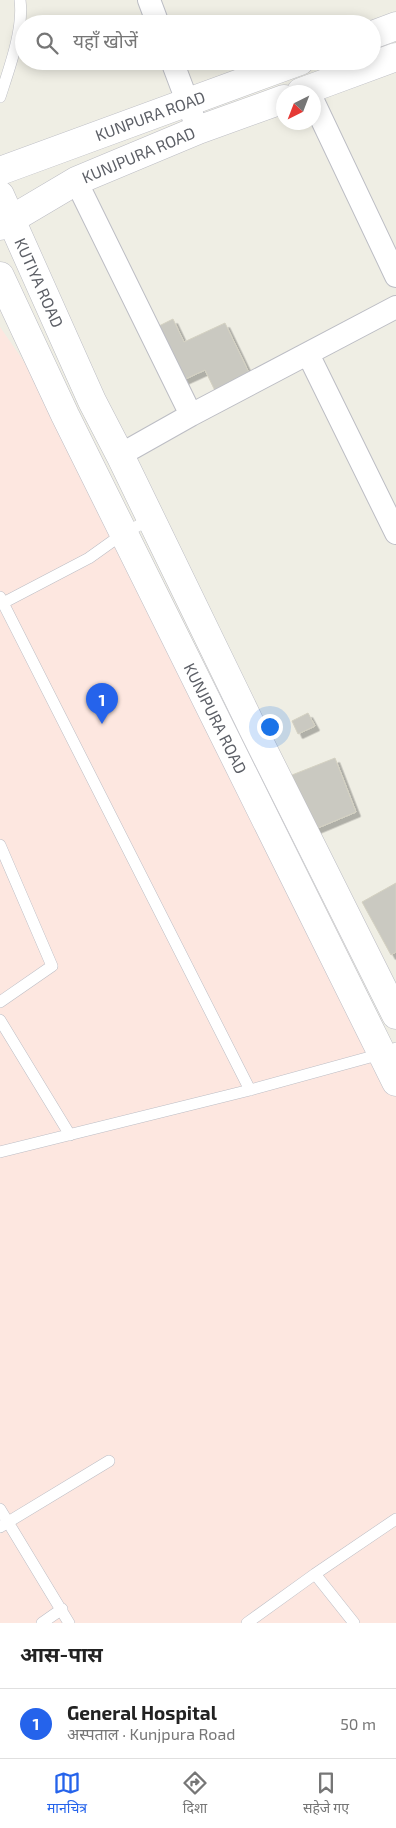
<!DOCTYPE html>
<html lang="hi">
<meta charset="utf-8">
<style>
:root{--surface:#fff;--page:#f6f6f6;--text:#222;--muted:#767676;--line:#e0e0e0;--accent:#2563eb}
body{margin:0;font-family:"Exo 2","Noto Sans Devanagari",sans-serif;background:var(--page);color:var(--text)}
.compass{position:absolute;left:276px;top:85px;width:45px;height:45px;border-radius:50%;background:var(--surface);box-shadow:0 2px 12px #0003;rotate:222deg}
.you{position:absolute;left:269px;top:726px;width:18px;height:18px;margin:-12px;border:4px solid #fff;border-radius:50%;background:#1a73e8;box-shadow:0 0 0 8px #1a73e833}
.badge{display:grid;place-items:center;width:32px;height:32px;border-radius:50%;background:var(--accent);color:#fff;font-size:16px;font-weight:700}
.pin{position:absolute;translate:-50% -41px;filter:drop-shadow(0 1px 2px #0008)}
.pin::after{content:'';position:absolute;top:26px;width:18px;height:15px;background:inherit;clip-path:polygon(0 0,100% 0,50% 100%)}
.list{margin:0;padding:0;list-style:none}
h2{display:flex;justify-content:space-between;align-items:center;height:65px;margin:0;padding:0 20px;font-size:21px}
h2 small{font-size:16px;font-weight:400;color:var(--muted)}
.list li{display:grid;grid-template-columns:32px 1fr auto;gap:15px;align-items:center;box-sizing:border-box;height:70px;padding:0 20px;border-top:1px solid var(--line)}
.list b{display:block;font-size:19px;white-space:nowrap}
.list p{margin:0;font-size:16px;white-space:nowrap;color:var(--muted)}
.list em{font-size:16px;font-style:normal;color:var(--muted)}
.icon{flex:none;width:28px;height:28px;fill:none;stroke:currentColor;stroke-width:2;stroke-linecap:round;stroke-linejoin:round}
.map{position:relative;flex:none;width:396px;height:1623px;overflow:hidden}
.search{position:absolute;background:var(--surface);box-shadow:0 2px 12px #0003;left:15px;right:15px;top:15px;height:55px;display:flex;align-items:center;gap:12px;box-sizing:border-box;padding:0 18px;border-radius:28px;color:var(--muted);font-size:19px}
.sheet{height:135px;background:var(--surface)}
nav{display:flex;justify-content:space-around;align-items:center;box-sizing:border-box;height:70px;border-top:1px solid var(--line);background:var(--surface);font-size:14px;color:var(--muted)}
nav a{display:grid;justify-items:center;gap:2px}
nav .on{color:var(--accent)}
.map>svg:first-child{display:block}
.medical{fill:#fde7e0}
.building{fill:#cac9c1;stroke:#d4d1c2;filter:url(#shadow)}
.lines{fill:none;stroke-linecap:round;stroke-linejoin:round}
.service-casing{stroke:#bcbdc4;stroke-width:12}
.minor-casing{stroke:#bcbdc4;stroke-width:24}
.tertiary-casing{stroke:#bcbdc4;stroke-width:29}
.service{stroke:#fff;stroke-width:11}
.minor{stroke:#fff;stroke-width:22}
.tertiary{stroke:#fff;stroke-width:28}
.labels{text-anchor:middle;stroke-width:4;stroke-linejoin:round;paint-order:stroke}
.street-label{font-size:16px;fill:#5c5f66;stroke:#fff}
</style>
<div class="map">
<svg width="396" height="1623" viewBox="0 0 396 1623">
<defs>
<filter id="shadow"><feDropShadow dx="4.5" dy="4.5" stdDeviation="0" flood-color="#0004"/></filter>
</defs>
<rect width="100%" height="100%" fill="#efeee4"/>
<path class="medical" d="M 0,327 L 34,376 L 376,1072 L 396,1096 L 396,1623 L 0,1623 Z"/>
<path class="building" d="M 173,319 L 184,342 L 225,323 L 253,381 L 218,397 L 205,370 L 181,381 L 155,328 Z
M 308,713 L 315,726 L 298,734 L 292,721 Z
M 335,758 L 356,812 L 313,830 L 292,775 Z
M 396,883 L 396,952 L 391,955 L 362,902 Z"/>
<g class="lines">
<g class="service-casing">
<path id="service" d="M 0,97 C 9,69 24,29 20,0
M 0,597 L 250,1090
M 0,603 L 3,603 L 89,558 L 124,533 L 151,519
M 0,845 L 52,966 L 0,1002
M 0,1020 L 70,1135
M 0,1152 L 250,1090 L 381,1054 L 396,1048
M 0,1509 L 69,1623
M 0,1527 L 109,1461
M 315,1574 L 354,1623
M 42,1623 L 62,1609
M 247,1623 L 315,1574 L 396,1519"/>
</g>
<g class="minor-casing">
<path id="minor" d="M 149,0 L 158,24
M 172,61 L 198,130
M 314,103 L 396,276
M 76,181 L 191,415
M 308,354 L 396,533
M 120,455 L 191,415 L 396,307"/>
</g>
<g class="tertiary-casing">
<g id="tertiary">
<path d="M 372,35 L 396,26"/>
<path d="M 301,92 L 396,57"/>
<path id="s1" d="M 0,171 L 300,61"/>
<path id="s2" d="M 0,195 L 92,401 L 120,455 L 253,729 L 396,1015"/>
<path id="s3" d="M 0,226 L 76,181 L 198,130 L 284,99"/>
<path id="s4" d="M 0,276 L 65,415 L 396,1082"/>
</g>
</g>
<use href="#service" class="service"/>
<use href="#minor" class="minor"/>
<use href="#tertiary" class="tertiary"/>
</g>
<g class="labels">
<g class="street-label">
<text dy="6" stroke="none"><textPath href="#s1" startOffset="160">KUNPURA ROAD</textPath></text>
<text dy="6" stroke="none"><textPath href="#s3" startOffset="156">KUNJPURA ROAD</textPath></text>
<text dy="6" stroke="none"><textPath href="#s2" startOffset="96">KUTIYA ROAD</textPath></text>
<text dy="6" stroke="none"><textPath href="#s4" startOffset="492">KUNJPURA ROAD</textPath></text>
</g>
</g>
</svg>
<svg class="compass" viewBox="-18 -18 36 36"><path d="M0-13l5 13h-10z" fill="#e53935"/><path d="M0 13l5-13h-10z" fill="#767676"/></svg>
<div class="you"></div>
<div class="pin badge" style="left:102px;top:724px">1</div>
<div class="search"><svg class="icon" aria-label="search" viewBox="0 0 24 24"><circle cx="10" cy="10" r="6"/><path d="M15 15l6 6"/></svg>यहाँ खोजें</div>
</div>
<section class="sheet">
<h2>आस-पास<small></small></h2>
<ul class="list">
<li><span class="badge">1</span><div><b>General Hospital</b><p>अस्पताल · Kunjpura Road</p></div><em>50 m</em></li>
</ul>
</section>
<nav>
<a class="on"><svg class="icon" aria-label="map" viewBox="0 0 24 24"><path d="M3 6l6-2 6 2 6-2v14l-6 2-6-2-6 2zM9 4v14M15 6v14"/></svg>मानचित्र</a>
<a><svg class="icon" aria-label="directions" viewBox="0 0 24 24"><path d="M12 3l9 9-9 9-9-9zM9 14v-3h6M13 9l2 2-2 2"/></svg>दिशा</a>
<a><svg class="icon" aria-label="saved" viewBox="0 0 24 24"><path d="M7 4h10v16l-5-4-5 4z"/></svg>सहेजे गए</a>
</nav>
